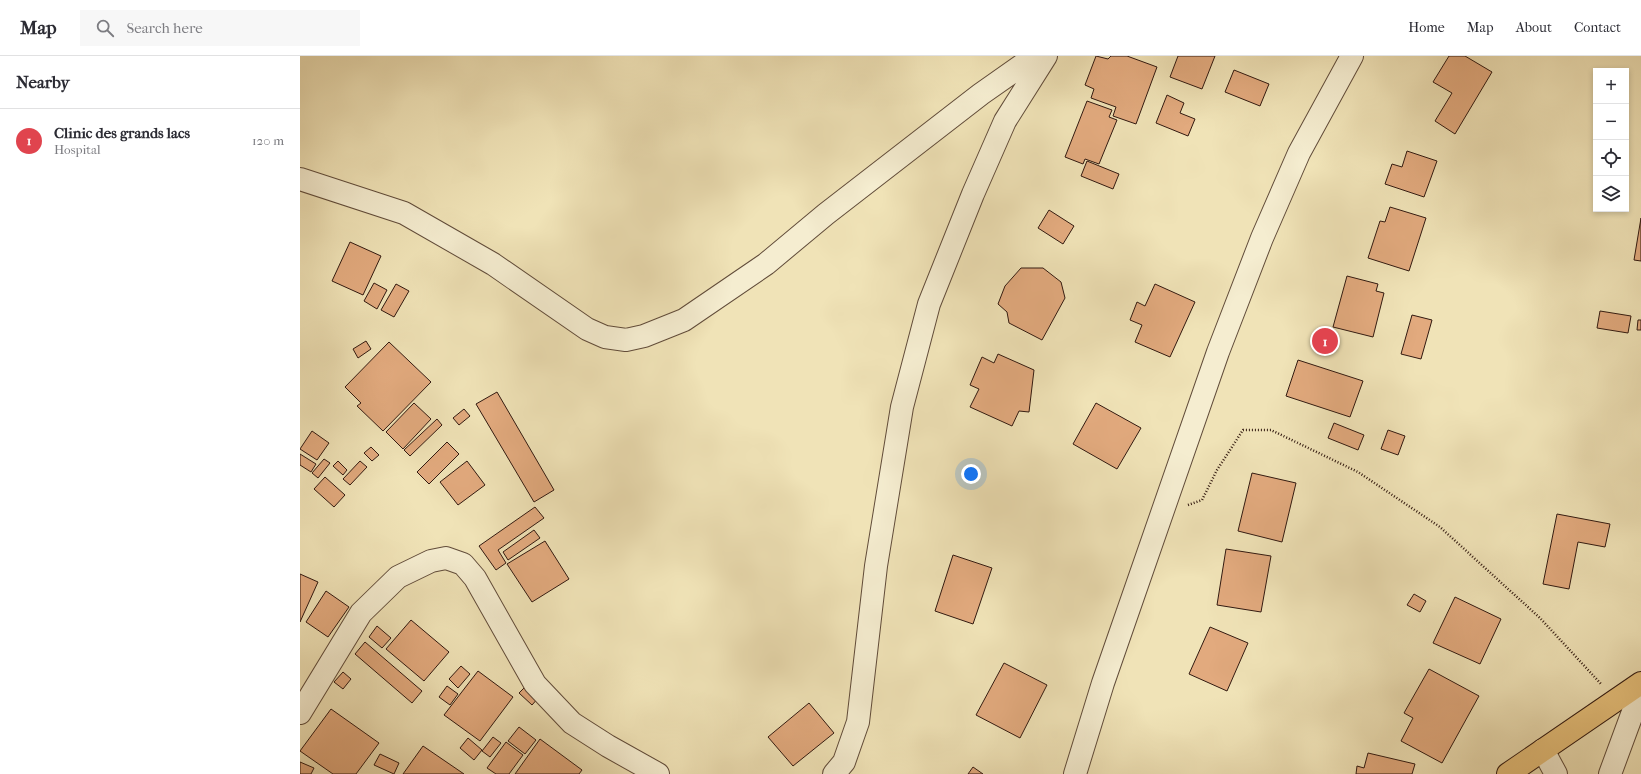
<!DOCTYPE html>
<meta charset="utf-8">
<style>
:root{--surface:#fff;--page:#f7f7f7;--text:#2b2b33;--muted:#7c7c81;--line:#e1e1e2;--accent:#2563eb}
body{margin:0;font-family:"IM FELL French Canon",serif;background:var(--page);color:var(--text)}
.controls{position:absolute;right:12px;top:12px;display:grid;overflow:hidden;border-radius:0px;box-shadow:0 2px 6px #0003}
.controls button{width:36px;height:36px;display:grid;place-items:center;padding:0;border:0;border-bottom:1px solid var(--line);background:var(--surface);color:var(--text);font:20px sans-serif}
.you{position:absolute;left:671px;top:418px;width:14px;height:14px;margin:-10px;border:3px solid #fff;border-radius:50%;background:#1a73e8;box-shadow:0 0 0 6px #1a73e833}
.badge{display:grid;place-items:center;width:26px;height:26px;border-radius:50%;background:var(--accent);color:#fff;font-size:13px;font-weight:700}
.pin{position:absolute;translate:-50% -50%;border:2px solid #fff;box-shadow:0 1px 4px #0006}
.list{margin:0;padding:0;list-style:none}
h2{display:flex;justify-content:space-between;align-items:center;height:52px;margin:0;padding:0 16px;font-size:17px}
h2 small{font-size:13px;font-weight:400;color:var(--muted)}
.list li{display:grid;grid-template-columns:26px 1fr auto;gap:12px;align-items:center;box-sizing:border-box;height:64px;padding:0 16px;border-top:1px solid var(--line)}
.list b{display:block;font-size:15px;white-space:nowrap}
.list p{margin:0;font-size:13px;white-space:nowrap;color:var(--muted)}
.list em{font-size:13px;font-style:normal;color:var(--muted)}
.icon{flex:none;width:22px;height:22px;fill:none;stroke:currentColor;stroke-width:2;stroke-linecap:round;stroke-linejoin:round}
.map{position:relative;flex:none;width:1341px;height:718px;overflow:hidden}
header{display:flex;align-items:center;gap:24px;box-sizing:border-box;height:56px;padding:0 20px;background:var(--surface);border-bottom:1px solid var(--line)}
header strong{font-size:19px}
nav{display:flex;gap:22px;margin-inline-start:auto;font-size:14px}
.search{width:280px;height:36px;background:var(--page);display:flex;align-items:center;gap:10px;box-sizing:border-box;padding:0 14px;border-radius:0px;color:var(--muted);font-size:15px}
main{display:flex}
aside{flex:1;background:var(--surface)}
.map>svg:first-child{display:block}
.building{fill:#e2aa7e;stroke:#311910}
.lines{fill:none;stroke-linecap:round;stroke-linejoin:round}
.minor-casing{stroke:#614c3a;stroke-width:24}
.major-casing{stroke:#311910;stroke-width:24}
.path{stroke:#311910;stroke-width:2.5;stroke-dasharray:1 2;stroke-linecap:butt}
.minor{stroke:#f5edd0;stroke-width:22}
.major{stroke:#e8c27c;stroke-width:22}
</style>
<header>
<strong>Map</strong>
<div class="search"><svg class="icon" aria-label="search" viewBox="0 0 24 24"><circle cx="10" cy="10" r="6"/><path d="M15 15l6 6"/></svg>Search here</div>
<nav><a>Home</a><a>Map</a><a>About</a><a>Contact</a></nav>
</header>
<main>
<aside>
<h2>Nearby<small></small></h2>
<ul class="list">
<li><span class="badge" style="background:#e0444e">1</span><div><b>Clinic des grands lacs</b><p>Hospital</p></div><em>120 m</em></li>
</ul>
</aside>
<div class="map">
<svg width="1341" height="718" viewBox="0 0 1341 718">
<rect width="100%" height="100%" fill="#f0e3b7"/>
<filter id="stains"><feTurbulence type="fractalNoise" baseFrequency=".005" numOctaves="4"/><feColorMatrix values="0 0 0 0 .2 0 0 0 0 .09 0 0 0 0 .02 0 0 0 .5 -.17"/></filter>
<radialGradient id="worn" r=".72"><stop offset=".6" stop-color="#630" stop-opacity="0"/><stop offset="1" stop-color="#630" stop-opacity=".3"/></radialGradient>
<path class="building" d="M 796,0 L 808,3 L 811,0 L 827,0 L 857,11 L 836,68 L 813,60 L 816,51 L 791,42 L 794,33 L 785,29 Z
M 878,0 L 915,0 L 902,33 L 870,21 Z
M 1149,0 L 1165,0 L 1192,16 L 1155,78 L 1135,65 L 1152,37 L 1133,26 Z
M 934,14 L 969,28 L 960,50 L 925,36 Z
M 867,39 L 884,47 L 880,57 L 895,63 L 888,80 L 856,67 Z
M 787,45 L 812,54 L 809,61 L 817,64 L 799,108 L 785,103 L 783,108 L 765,101 Z
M 1107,95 L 1137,105 L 1124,141 L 1085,128 L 1092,108 L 1102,111 Z
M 787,105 L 819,118 L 813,133 L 781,120 Z
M 1090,151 L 1126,162 L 1109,215 L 1068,202 L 1080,165 L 1085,166 Z
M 749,154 L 774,170 L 763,188 L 738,172 Z
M 1341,162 L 1341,205 L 1334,204 Z
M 50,186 L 81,200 L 63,239 L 32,225 Z
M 721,212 L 743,212 L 761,226 L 765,242 L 742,284 L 709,267 L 707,256 L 698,248 L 705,230 Z
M 1047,220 L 1078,228 L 1076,235 L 1084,237 L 1073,281 L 1033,271 Z
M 74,227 L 87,234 L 77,253 L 64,245 Z
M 96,228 L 109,235 L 94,261 L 81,254 Z
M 855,228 L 895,246 L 870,301 L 835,286 L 842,269 L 830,264 L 837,246 L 845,250 Z
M 1300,255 L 1331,260 L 1328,277 L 1297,272 Z
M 1112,259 L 1132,264 L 1121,303 L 1101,298 Z
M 1338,264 L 1341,264 L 1341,274 L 1337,274 Z
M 66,285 L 71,293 L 58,302 L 53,293 Z
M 89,286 L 131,326 L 83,375 L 57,350 L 61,347 L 45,331 Z
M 698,298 L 734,314 L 729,356 L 719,355 L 712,370 L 670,351 L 679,333 L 670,329 L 682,301 L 694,307 Z
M 998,304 L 1063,325 L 1050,361 L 986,340 Z
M 197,336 L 254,434 L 234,446 L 176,348 Z
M 114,347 L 131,363 L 103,393 L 86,376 Z
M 796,347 L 841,372 L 817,413 L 773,388 Z
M 164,353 L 170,360 L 159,369 L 153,362 Z
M 137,363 L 142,369 L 110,400 L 104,394 Z
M 1034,367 L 1064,379 L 1058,394 L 1028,382 Z
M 1088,374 L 1105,380 L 1098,399 L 1081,393 Z
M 12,375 L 29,387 L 17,404 L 0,393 Z
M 147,386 L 159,398 L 129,428 L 117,416 Z
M 71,391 L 79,399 L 72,405 L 64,397 Z
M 0,398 L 16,408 L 11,416 L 0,409 Z
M 24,403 L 30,407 L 18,422 L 12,417 Z
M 38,405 L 47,414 L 43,419 L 33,410 Z
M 60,405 L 67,411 L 50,429 L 43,423 Z
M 167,405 L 185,429 L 158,449 L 140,426 Z
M 952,417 L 996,427 L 982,486 L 938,475 Z
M 25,421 L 45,439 L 34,451 L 14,433 Z
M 235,451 L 244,462 L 198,494 L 206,507 L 196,514 L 179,490 Z
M 1257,458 L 1310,468 L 1305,491 L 1278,486 L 1269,533 L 1243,528 Z
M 234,474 L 240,482 L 208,504 L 203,496 Z
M 245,485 L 269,523 L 232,546 L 207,508 Z
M 926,493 L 971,500 L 961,556 L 917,549 Z
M 653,499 L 692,512 L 673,568 L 635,555 Z
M 0,518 L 18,526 L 0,566 Z
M 26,535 L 49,551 L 28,581 L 6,566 Z
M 1114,538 L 1126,545 L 1120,556 L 1107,549 Z
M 1155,541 L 1201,563 L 1180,608 L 1133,587 Z
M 111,564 L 149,596 L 124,625 L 86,593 Z
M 77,570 L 91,582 L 82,592 L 69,581 Z
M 910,571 L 948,587 L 927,635 L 889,618 Z
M 65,586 L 122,635 L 112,647 L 55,598 Z
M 704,607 L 747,629 L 720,682 L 676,659 Z
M 161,610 L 170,618 L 158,632 L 149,623 Z
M 1129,613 L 1179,640 L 1142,707 L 1101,685 L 1113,662 L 1104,657 Z
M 178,615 L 213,641 L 180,685 L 144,659 Z
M 43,616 L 51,623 L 43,633 L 34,626 Z
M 147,630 L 158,638 L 150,649 L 139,641 Z
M 226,630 L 239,641 L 232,649 L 219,637 Z
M 509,647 L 534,677 L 493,710 L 468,681 Z
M 31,653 L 79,687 L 56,718 L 33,718 L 0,695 Z
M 219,671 L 236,684 L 225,698 L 208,685 Z
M 193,681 L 201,687 L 190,701 L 182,695 Z
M 168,682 L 182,694 L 174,704 L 160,692 Z
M 240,683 L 282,714 L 279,718 L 215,718 Z
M 206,686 L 223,699 L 209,718 L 196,718 L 187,712 Z
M 123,690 L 164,718 L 103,718 Z
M 1068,697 L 1115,708 L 1112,718 L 1056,718 L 1057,710 L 1064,712 Z
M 80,698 L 99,707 L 94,718 L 74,709 Z
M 0,706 L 14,712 L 11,718 L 0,718 Z
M 673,711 L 683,718 L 668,718 Z"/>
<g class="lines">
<g class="minor-casing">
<path id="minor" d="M 0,123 L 104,157 L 193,208 L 287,273 L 305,281 L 326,284 L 344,280 L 384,264 L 466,208 L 526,158 L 681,38 L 735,0
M 0,657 L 61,557 L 98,521 L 131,505 L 146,502 L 163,508 L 175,522 L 235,628 L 272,667 L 308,690 L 358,718
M 1243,694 L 1256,718
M 534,718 L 544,706 L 558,666 L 576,510 L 602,351 L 629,248 L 673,138 L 705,65 L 746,0
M 775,718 L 803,627 L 918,296 L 962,182 L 999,97 L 1052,0
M 1310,718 L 1341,634"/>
</g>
<g class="major-casing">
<path id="major" d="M 1208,718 L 1341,627"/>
</g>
<path class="path" d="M 888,449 L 902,444 L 917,414 L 943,374 L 971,374 L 1058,416 L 1140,471 L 1240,562 L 1302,629"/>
<use href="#minor" class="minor"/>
<use href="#major" class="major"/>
</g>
<rect width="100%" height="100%" filter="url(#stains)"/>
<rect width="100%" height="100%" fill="url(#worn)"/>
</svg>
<div class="controls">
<button>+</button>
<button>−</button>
<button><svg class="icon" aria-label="locate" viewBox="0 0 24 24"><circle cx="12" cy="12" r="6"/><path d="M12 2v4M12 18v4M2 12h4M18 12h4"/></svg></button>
<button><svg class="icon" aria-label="layers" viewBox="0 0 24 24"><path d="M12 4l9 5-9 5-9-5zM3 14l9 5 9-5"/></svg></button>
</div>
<div class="you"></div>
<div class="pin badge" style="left:1025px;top:285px;background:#e0444e">1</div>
</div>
</main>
